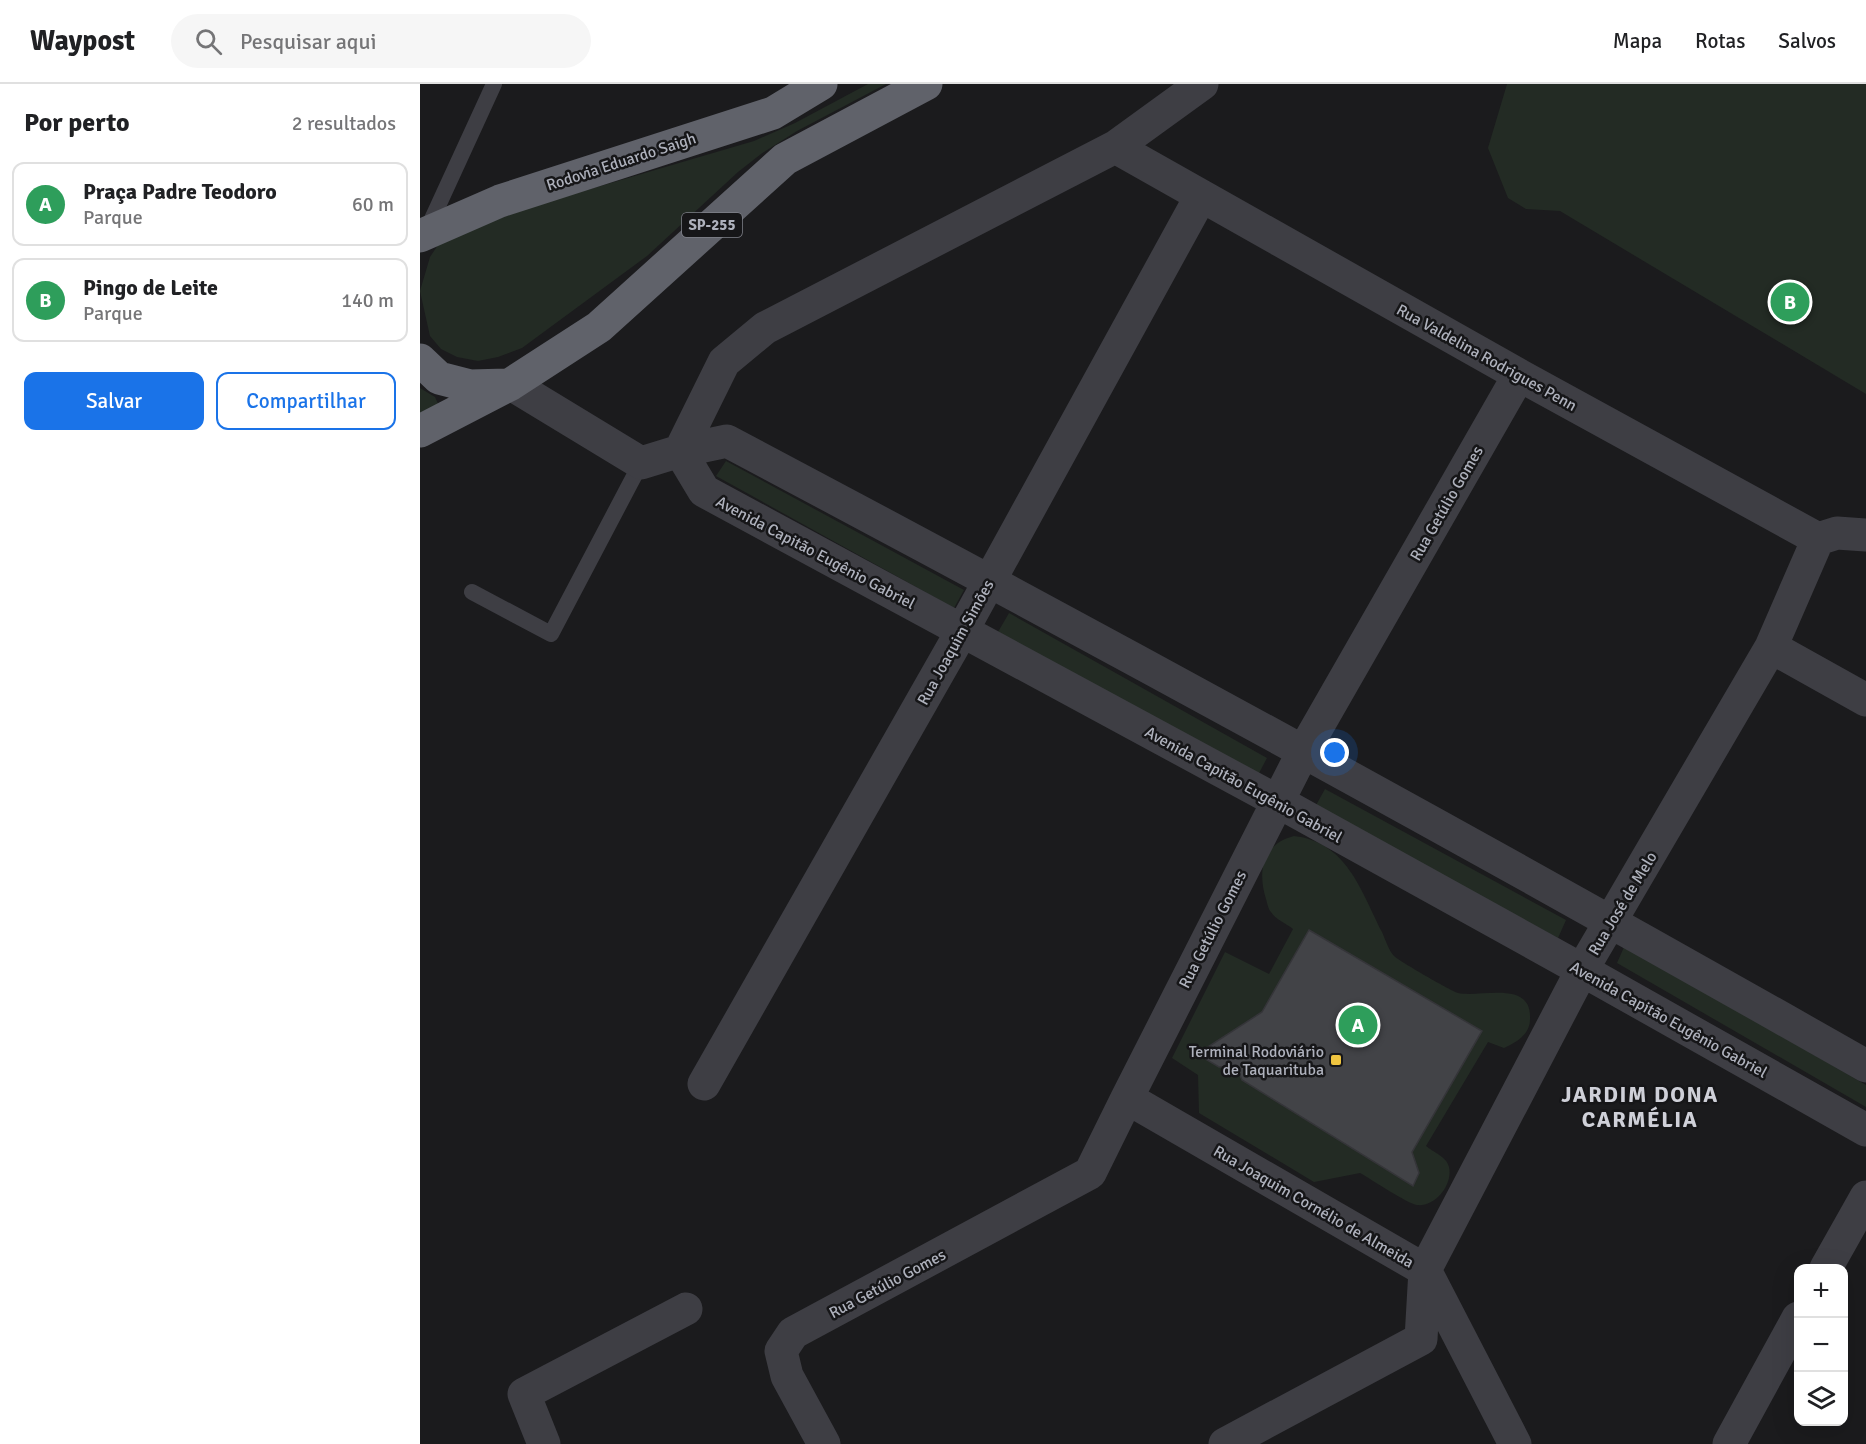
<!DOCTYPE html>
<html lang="pt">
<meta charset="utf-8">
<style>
:root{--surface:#fff;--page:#f6f6f6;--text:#202124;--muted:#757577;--line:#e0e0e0;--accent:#1a73e8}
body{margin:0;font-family:Signika,sans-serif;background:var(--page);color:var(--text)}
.controls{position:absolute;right:18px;bottom:18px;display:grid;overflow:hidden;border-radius:12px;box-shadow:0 6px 24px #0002}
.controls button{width:54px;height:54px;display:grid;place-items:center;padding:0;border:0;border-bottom:2px solid var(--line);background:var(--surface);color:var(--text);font:30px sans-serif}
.you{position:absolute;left:915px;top:669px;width:21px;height:21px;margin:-15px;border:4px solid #fff;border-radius:50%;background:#1a73e8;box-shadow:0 0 0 9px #1a73e833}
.badge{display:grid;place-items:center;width:39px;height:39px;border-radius:50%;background:var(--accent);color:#fff;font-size:20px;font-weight:700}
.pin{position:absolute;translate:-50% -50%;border:3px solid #fff;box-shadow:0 2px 6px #0006}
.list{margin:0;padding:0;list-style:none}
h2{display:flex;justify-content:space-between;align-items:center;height:78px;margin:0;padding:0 24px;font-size:26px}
h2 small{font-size:20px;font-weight:400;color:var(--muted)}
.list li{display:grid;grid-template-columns:39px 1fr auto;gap:18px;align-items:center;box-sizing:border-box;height:84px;margin:0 12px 12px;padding:0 12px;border:2px solid var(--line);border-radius:12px}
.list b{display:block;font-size:22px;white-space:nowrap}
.list p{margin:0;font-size:20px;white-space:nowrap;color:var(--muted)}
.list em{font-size:20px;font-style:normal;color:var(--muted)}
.actions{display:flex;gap:12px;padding:18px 24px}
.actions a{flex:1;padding:14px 0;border:2px solid var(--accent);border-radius:12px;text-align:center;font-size:21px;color:var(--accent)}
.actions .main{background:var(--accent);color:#fff}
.icon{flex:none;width:33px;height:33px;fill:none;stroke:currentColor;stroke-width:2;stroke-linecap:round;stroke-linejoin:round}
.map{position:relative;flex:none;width:1446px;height:1360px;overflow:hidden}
header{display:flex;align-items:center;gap:36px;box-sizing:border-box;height:84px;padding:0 30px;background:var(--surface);border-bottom:2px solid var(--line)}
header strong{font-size:28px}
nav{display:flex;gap:33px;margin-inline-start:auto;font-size:21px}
.search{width:420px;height:54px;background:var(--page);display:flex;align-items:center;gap:15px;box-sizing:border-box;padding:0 21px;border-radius:33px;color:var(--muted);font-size:22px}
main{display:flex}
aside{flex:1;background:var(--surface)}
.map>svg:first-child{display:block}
.green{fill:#232b24}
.building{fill:#424347;stroke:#353539;stroke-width:1.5}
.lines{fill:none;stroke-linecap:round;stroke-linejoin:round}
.service{stroke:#3e3e44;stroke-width:16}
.minor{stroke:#3e3e44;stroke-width:33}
.trunk{stroke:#60626a;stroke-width:33}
.poi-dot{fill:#f0c540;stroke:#161618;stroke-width:2}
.labels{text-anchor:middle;stroke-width:5;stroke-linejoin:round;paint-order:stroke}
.shield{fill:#161618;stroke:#80828b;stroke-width:1.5}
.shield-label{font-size:15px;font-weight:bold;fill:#aeb1bc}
.street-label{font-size:16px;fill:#aeb1bc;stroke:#161618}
.poi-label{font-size:16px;fill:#aeb1bc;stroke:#161618;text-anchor:end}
.district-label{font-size:22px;font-weight:bold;letter-spacing:1.5px;fill:#cfd0d8;stroke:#161618}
</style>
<header>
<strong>Waypost</strong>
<div class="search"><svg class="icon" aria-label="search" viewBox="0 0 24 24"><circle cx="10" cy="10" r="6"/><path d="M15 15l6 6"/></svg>Pesquisar aqui</div>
<nav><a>Mapa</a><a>Rotas</a><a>Salvos</a></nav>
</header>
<main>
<aside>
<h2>Por perto<small>2 resultados</small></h2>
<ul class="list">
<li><span class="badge" style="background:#2e9e5b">A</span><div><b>Praça Padre Teodoro</b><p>Parque</p></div><em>60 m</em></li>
<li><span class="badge" style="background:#2e9e5b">B</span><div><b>Pingo de Leite</b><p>Parque</p></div><em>140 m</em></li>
</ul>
<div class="actions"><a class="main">Salvar</a><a>Compartilhar</a></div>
</aside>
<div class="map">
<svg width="1446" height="1360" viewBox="0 0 1446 1360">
<rect width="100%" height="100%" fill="#1b1b1d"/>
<path class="green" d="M 448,0 L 466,0 L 377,47 L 341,70 L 318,88 L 227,172 L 102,264 L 78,273 L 58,277 L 37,273 L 21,265 L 10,252 L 0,207 L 10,173 L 18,161 L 56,143 L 126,118 L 334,57 L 375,39 Z
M 1087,0 L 1446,0 L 1446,310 L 1140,127 L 1106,125 L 1088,114 L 1068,64 Z
M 0,304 L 15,313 L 19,322 L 0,330 Z
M 306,377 L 544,506 L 534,524 L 296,392 Z
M 589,529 L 847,674 L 837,693 L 578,548 Z
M 905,705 L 1146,836 L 1138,854 L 895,723 Z
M 874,752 C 927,758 941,807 962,848 C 965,855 969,867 974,872 C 979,877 1033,908 1038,909 C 1060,914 1112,895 1110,935 C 1110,951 1096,958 1084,964 L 1068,958 L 1006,1062 C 1013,1068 1027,1073 1029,1083 C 1033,1101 1015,1123 997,1121 C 988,1120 951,1095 940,1089 L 894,1098 L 779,1029 L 778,991 L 752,974 L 805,868 L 849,890 L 873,845 C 867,840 855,835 851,828 C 848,825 847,818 846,815 C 837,786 843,760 874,752 Z
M 1205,861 L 1446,1001 L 1446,1023 L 1197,879 Z"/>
<path class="building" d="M 889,846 L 1062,947 L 992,1068 L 999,1089 L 993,1102 L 822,996 L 816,982 L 799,983 L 777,970 L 842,928 Z"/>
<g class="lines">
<path class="service" d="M 7,146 L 74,0
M 52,508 L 131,550 L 221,379"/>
<path class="minor" d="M 695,63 L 1099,291 L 1398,455 L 1417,449 L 1446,451
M 91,300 L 221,379 L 260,367 L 304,278 L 345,244 L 695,63 L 782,0
M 1351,563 L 1446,616
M 1446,982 C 1070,768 690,560 307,357 L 260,367 L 284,407 L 857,717 L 1162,886 L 1446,1046
M 284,1000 L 542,547 L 781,112
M 707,1014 L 1005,1186 L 1095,1360
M 1406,1184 L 1446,1113
M 124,1360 L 104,1310 L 266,1225
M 404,1360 L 367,1292 L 361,1267 L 373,1249 L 670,1089 L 707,1014 L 883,668 L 1099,291
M 805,1360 L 1001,1255 L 1005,1186 L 1162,886 L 1351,563 L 1398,455
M 1309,1360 L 1378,1234"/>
<path class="trunk" d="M 0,152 L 80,117 L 353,29 L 401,0
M 0,276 L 19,294 L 50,302 L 87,301
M 0,347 L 91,300 L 179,243 L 365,75 L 506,0"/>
</g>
<rect class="poi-dot" x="910" y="970" width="12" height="12" rx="3"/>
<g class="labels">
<rect class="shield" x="262" y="129" width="60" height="24" rx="4.5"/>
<g class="shield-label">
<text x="292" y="146">SP-255</text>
</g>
<g class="street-label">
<text transform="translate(201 77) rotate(-18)" y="6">Rodovia Eduardo Saigh</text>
<text transform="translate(1067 273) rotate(29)" y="6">Rua Valdelina Rodrigues Penn</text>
<text transform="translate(1026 419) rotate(-60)" y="6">Rua Getúlio Gomes</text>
<text transform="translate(396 468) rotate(28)" y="6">Avenida Capitão Eugênio Gabriel</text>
<text transform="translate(535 558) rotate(-61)" y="6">Rua Joaquim Simões</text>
<text transform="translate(824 700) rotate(29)" y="6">Avenida Capitão Eugênio Gabriel</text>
<text transform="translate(1202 819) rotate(-59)" y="6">Rua José de Melo</text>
<text transform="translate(792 845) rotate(-63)" y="6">Rua Getúlio Gomes</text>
<text transform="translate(1249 935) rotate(29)" y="6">Avenida Capitão Eugênio Gabriel</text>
<text transform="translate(894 1122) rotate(30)" y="6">Rua Joaquim Cornélio de Almeida</text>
<text transform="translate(467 1199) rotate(-28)" y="6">Rua Getúlio Gomes</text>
</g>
<g class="poi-label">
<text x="904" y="973">Terminal Rodoviário<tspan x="904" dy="18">de Taquarituba</tspan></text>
</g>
<g class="district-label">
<text x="1220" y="1018">JARDIM DONA<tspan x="1220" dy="25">CARMÉLIA</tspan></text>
</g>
</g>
</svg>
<div class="controls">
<button>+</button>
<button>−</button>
<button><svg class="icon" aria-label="layers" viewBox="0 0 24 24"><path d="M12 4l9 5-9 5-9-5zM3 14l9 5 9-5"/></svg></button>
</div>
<div class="you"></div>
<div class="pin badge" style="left:938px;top:941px;background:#2e9e5b">A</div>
<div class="pin badge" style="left:1370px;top:218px;background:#2e9e5b">B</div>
</div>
</main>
